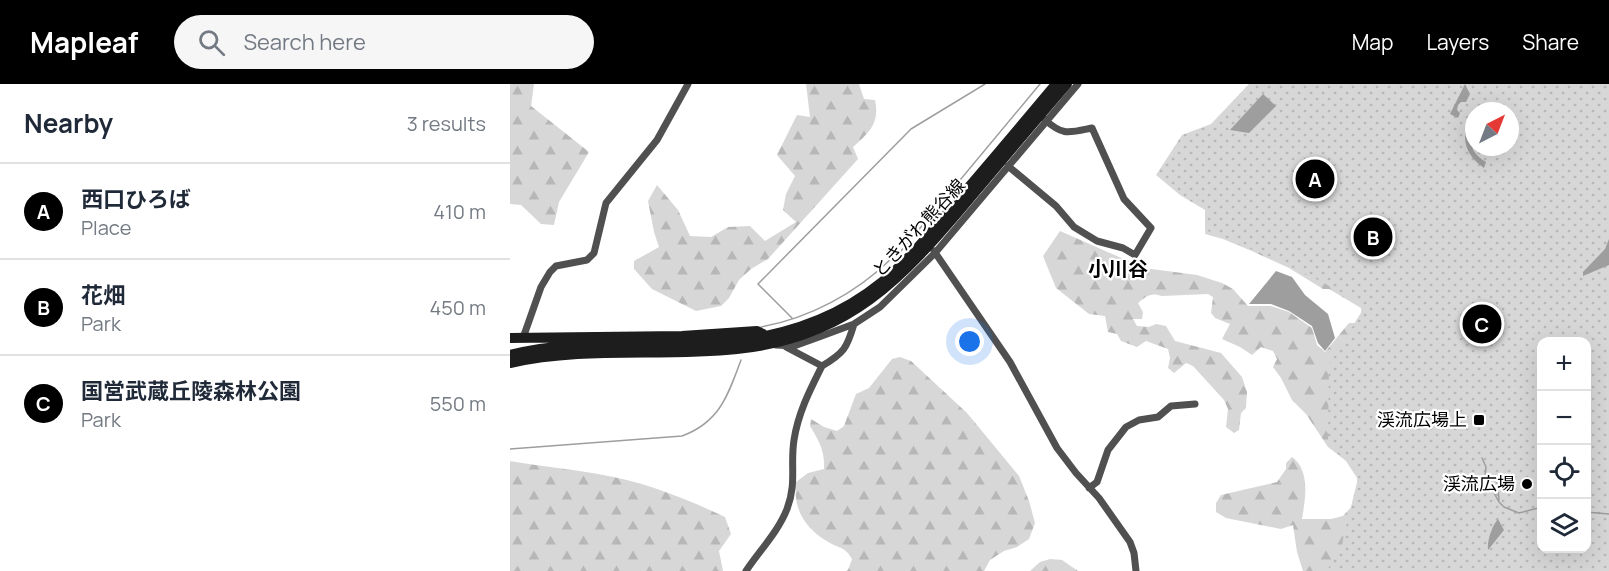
<!DOCTYPE html>
<meta charset="utf-8">
<style>
:root{--surface:#fff;--page:#f6f6f7;--text:#1f2937;--muted:#747a83;--line:#e0e1e3;--accent:#000}
body{margin:0;font-family:Manrope,"Noto Sans JP",sans-serif;background:var(--page);color:var(--text)}
.controls{position:absolute;right:18px;bottom:18px;display:grid;overflow:hidden;border-radius:12px;box-shadow:0 6px 24px #0002}
.controls button{width:54px;height:54px;display:grid;place-items:center;padding:0;border:0;border-bottom:2px solid var(--line);background:var(--surface);color:var(--text);font:30px sans-serif}
.compass{position:absolute;left:955px;top:18px;width:54px;height:54px;border-radius:50%;background:var(--surface);box-shadow:0 6px 24px #0002;rotate:42deg}
.you{position:absolute;left:460px;top:258px;width:21px;height:21px;margin:-15px;border:4px solid #fff;border-radius:50%;background:#1a73e8;box-shadow:0 0 0 9px #1a73e833}
.badge{display:grid;place-items:center;width:39px;height:39px;border-radius:50%;background:var(--accent);color:#fff;font-size:20px;font-weight:700}
.pin{position:absolute;translate:-50% -50%;border:3px solid #fff;box-shadow:0 2px 6px #0006}
.list{margin:0;padding:0;list-style:none}
h2{display:flex;justify-content:space-between;align-items:center;height:78px;margin:0;padding:0 24px;font-size:26px}
h2 small{font-size:20px;font-weight:400;color:var(--muted)}
.list li{display:grid;grid-template-columns:39px 1fr auto;gap:18px;align-items:center;box-sizing:border-box;height:96px;padding:0 24px;border-top:2px solid var(--line)}
.list b{display:block;font-size:22px;white-space:nowrap}
.list p{margin:0;font-size:20px;white-space:nowrap;color:var(--muted)}
.list em{font-size:20px;font-style:normal;color:var(--muted)}
.icon{flex:none;width:33px;height:33px;fill:none;stroke:currentColor;stroke-width:2;stroke-linecap:round;stroke-linejoin:round}
.map{position:relative;flex:none;width:1099px;height:487px;overflow:hidden}
header{display:flex;align-items:center;gap:36px;box-sizing:border-box;height:84px;padding:0 30px;background:var(--accent);color:#fff}
header strong{font-size:28px}
nav{display:flex;gap:33px;margin-inline-start:auto;font-size:21px}
.search{width:420px;height:54px;background:var(--page);display:flex;align-items:center;gap:15px;box-sizing:border-box;padding:0 21px;border-radius:33px;color:var(--muted);font-size:22px}
main{display:flex}
aside{flex:1;background:var(--surface)}
.map>svg:first-child{display:block}
.forest{fill:url(#forest-firs)}
.park{fill:url(#park-dots);fill-rule:evenodd}
.water{fill:#9e9e9e}
.lines{fill:none;stroke-linecap:round;stroke-linejoin:round}
.stream{stroke:#9e9e9e;stroke-width:1.5}
.street{stroke:#505050;stroke-width:7}
.secondary{stroke:#1d1d1d;stroke-width:10}
.poi-dot{fill:#000;stroke:#fff;stroke-width:2}
.labels{text-anchor:middle;stroke-width:4.5;stroke-linejoin:round;paint-order:stroke}
.street-label{font-size:18px;fill:#000;stroke:#fff}
.poi-label{font-size:18px;fill:#000;stroke:#fff;text-anchor:end}
.neighbourhood-label{font-size:20px;font-weight:bold;fill:#000;stroke:#fff}
</style>
<header>
<strong>Mapleaf</strong>
<div class="search"><svg class="icon" aria-label="search" viewBox="0 0 24 24"><circle cx="10" cy="10" r="6"/><path d="M15 15l6 6"/></svg>Search here</div>
<nav><a>Map</a><a>Layers</a><a>Share</a></nav>
</header>
<main>
<aside>
<h2>Nearby<small>3 results</small></h2>
<ul class="list">
<li><span class="badge">A</span><div><b>西口ひろば</b><p>Place</p></div><em>410 m</em></li>
<li><span class="badge">B</span><div><b>花畑</b><p>Park</p></div><em>450 m</em></li>
<li><span class="badge">C</span><div><b>国営武蔵丘陵森林公園</b><p>Park</p></div><em>550 m</em></li>
</ul>
</aside>
<div class="map">
<svg width="1099" height="487" viewBox="0 0 1099 487">
<defs>
<pattern id="forest-firs" width="22" height="20" patternUnits="userSpaceOnUse" patternTransform="scale(1.5)"><rect width="22" height="20" fill="#d7d7d7"/><path d="M5 1l3.5 6h-7zM16 11l3.5 6h-7z" fill="#b7b7b7"/></pattern>
<pattern id="park-dots" width="8" height="8" patternUnits="userSpaceOnUse" patternTransform="scale(1.5)"><rect width="8" height="8" fill="#d7d7d7"/><path d="M2 2h.1M6 6h.1" fill="none" stroke="#b7b7b7" stroke-width="1.8" stroke-linecap="round"/></pattern>
</defs>
<rect width="100%" height="100%" fill="#fff"/>
<path class="forest" d="M 0,0 L 24,0 L 21,22 L 79,68 L 49,118 L 44,141 L 31,140 L 11,121 L 0,120 Z
M 296,0 L 349,0 L 354,15 L 365,16 C 370,39 359,49 343,63 L 348,75 L 258,175 L 241,185 L 229,196 L 219,214 L 211,222 L 186,227 L 142,205 L 124,185 L 124,177 L 149,163 L 144,148 L 138,117 L 147,101 L 168,126 L 180,152 L 201,153 L 218,143 L 240,142 L 255,157 L 286,138 L 273,126 L 276,110 L 285,92 L 267,71 L 287,31 L 300,33 Z
M 1099,0 L 1076,258 L 1032,258 L 1032,464 L 1076,464 L 1099,487 L 793,487 L 787,468 L 783,441 L 771,445 L 716,434 L 706,428 L 706,419 L 711,411 L 767,398 L 776,385 L 776,379 L 782,373 C 801,387 795,416 792,435 L 821,435 L 833,432 L 844,420 L 848,404 L 847,394 L 836,377 L 818,363 L 796,330 L 782,316 L 771,294 L 763,283 L 767,275 L 763,267 L 751,263 L 742,271 L 730,263 L 712,255 L 720,240 L 705,234 L 701,229 L 703,213 L 698,210 L 652,212 C 641,208 636,212 628,219 L 633,228 L 632,235 L 623,235 L 627,242 L 639,243 L 646,240 L 656,242 L 665,257 L 711,269 L 732,293 L 737,308 L 736,324 L 731,329 L 729,346 L 724,349 L 716,343 L 718,325 L 714,316 L 683,282 L 676,279 L 664,289 L 658,284 L 660,274 L 658,265 L 636,257 L 627,263 L 611,257 L 607,250 L 598,248 L 595,232 L 579,230 L 546,204 L 533,172 L 550,147 L 634,184 L 687,191 L 712,199 L 723,205 L 738,222 L 761,222 L 779,228 L 802,244 L 807,261 L 815,268 L 839,239 L 852,239 L 851,224 L 819,205 L 813,205 L 779,184 L 744,168 L 713,155 L 695,150 L 697,127 L 956,77 L 1000,63 L 1000,27 Z
M 390,273 L 401,277 L 457,329 L 509,392 L 519,417 L 525,439 L 519,455 L 507,463 L 494,467 L 480,476 L 474,487 L 336,487 L 338,486 L 342,475 C 335,463 331,465 320,459 C 295,445 283,426 286,398 L 298,389 L 314,385 C 315,367 309,357 300,342 L 301,335 L 314,343 L 327,347 L 334,342 L 346,310 L 359,304 L 382,275 Z
M 0,377 C 29,382 59,385 88,390 C 132,397 175,414 215,433 L 221,450 L 209,467 L 213,487 L 0,487 Z
M 540,475 L 552,476 L 568,487 L 520,487 L 530,478 Z"/>
<path class="park" d="M 739,0 L 1099,0 L 1099,487 L 816,487 L 830,468 L 849,390 L 818,357 L 819,281 L 855,222 C 804,191 750,168 695,146 L 695,126 L 670,111 L 646,91 L 672,51 L 701,40 ZM 964,27 L 1000,27 L 1000,63 L 964,63 ZM 1032,258 L 1076,258 L 1076,464 L 1032,464 Z"/>
<path class="water" d="M 955,0 L 960,10 L 956,18 L 951,18 L 948,21 L 947,26 L 950,29 L 948,34 L 940,30 Z
M 753,10 L 766,22 L 739,49 L 720,46 Z
M 964,32 C 964,53 953,64 976,78 L 974,84 C 955,71 948,51 964,32 Z
M 1099,155 L 1099,181 L 1073,192 L 1073,188 L 1095,165 Z
M 766,187 L 782,193 L 795,211 L 818,230 L 825,254 L 815,267 L 808,259 L 802,242 L 779,227 L 761,220 L 739,220 Z
M 988,435 L 994,446 L 978,466 C 977,456 982,442 988,435 Z"/>
<g class="lines">
<path class="stream" d="M 282,234 L 248,200 L 401,45 L 475,0
M 251,243 C 300,234 346,209 381,175 L 386,173 L 530,0
M 0,365 L 172,352 C 210,338 218,311 231,276
M 972,374 L 976,383 L 975,393 L 989,418 L 994,423 L 1009,429 L 1032,423
M 979,400 L 988,404 L 989,416
M 1076,428 L 1099,430"/>
<path class="street" d="M 498,82 L 546,122 L 564,143 L 587,157 L 613,164 L 625,171 L 641,144 L 614,115 L 582,44 C 558,49 553,52 534,35
M 424,167 L 500,278 L 547,364 L 566,389 L 589,414 L 620,458 L 624,469 L 626,487
M 13,254 L 31,203 L 40,188 L 46,182 L 77,176 L 84,169 L 96,119 L 147,56 L 178,0
M 266,261 L 284,262 L 309,253 L 344,240 L 370,223 L 425,169 L 568,0
M 312,282 C 334,269 337,264 344,240
M 579,404 L 587,398 L 598,366 L 616,343 L 629,336 L 648,333 L 661,322 L 685,320
M 236,487 C 250,466 268,448 277,425 C 287,399 280,381 284,356 C 288,329 300,306 312,282 L 276,263"/>
<path class="secondary" d="M 0,254 L 172,252 L 247,247 L 253,250 L 257,255
M 0,271 C 69,253 143,264 213,258 C 277,253 338,231 386,186 C 410,163 431,137 452,111 C 484,74 515,37 546,0
M 0,279 C 75,262 151,273 227,265 C 338,254 392,195 460,114 C 492,76 524,38 557,0"/>
</g>
<g class="poi-dot">
<rect x="963" y="330" width="12" height="12" rx="3"/>
<circle cx="1017" cy="400" r="6"/>
</g>
<g class="labels">
<g class="street-label">
<text transform="translate(409 144) rotate(-47)" y="6">ときがわ熊谷線</text>
</g>
<g class="poi-label">
<text x="957" y="342">渓流広場上</text>
<text x="1005" y="406">渓流広場</text>
</g>
<g class="neighbourhood-label">
<text x="608" y="192">小川谷</text>
</g>
</g>
</svg>
<div class="controls">
<button>+</button>
<button>−</button>
<button><svg class="icon" aria-label="locate" viewBox="0 0 24 24"><circle cx="12" cy="12" r="6"/><path d="M12 2v4M12 18v4M2 12h4M18 12h4"/></svg></button>
<button><svg class="icon" aria-label="layers" viewBox="0 0 24 24"><path d="M12 4l9 5-9 5-9-5zM3 14l9 5 9-5"/></svg></button>
</div>
<svg class="compass" viewBox="-18 -18 36 36"><path d="M0-13l5 13h-10z" fill="#e53935"/><path d="M0 13l5-13h-10z" fill="#747a83"/></svg>
<div class="you"></div>
<div class="pin badge" style="left:805px;top:95px">A</div>
<div class="pin badge" style="left:863px;top:153px">B</div>
<div class="pin badge" style="left:972px;top:240px">C</div>
</div>
</main>
